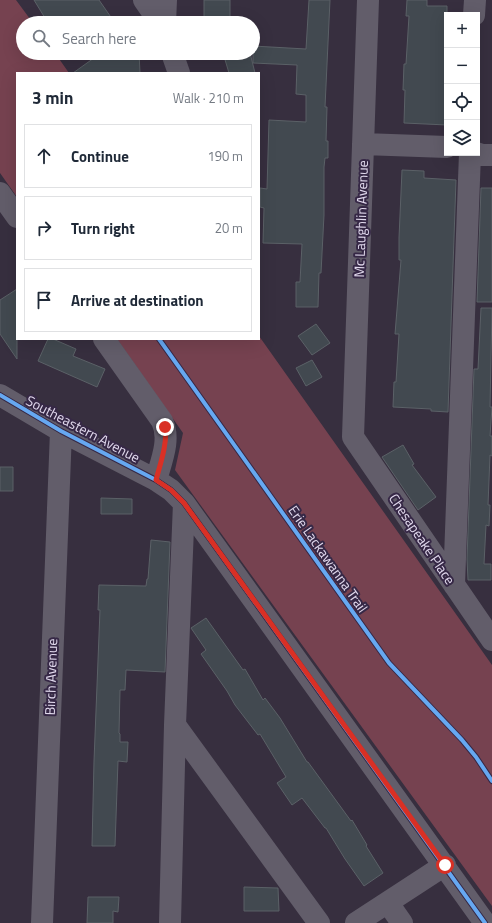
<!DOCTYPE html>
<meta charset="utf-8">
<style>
:root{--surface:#fff;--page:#f6f6f7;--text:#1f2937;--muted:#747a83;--line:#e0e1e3}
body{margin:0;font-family:"Titillium Web",sans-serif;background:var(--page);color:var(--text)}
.controls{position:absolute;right:12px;top:12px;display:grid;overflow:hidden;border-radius:0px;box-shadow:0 4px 16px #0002}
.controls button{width:36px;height:36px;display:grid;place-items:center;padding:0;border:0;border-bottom:1px solid var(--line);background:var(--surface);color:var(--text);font:20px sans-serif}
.stop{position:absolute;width:12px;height:12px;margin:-9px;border:3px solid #d93025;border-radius:50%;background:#fff}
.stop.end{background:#d93025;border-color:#fff;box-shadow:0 1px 4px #0008}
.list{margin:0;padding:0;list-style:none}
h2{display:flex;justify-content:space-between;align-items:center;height:52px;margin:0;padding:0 16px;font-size:17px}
h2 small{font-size:13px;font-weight:400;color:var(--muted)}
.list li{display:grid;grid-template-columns:26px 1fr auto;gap:12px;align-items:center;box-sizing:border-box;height:64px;margin:0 8px 8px;padding:0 8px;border:1px solid var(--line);border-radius:0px}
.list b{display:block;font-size:15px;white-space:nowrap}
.list em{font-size:13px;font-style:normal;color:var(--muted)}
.icon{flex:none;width:22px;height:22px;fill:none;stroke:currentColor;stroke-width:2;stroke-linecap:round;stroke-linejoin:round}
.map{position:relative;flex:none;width:492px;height:923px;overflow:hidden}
.search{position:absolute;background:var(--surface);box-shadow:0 4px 16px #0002;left:16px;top:16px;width:244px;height:44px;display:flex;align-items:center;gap:10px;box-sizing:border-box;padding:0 14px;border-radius:22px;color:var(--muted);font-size:15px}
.panel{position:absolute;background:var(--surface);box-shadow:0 4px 16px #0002;left:16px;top:72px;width:244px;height:268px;border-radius:0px}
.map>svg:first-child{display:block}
.green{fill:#764250}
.building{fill:#424950;stroke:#5b6167}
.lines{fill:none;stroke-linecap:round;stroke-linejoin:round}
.minor{stroke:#625d6a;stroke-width:22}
.cycleway-casing{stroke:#362846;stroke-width:6}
.cycleway{stroke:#66a8f1;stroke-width:4}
.route{stroke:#d93025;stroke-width:5}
.labels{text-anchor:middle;stroke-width:4;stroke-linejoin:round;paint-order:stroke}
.street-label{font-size:14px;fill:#e2daee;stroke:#362846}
</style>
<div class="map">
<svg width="492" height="923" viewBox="0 0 492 923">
<rect width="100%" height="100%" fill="#372f3f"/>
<path class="green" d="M 0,0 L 16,0 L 33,23 L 23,23 L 23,53 L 55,53 L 69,73 L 17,73 L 17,197 L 0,173 Z
M 259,336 L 492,665 L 492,906 L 175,470 L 183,433 L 117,339 L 259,339 Z"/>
<path class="building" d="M 34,0 L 99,0 L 115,23 L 48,23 Z
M 204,0 L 230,0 L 230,23 L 204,23 Z
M 309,0 L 330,0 L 325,107 L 327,107 L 326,141 L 328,141 L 328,158 L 325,158 L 324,167 L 324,215 L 321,273 L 319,273 L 318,307 L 296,307 L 296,282 L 300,282 L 302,244 L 263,243 L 264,208 L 260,207 L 260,188 L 267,189 L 269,120 L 306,122 L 306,95 L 296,94 L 297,65 L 253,63 L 253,46 L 306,49 Z
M 407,0 L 427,0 L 427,6 L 447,6 L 447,125 L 404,123 L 405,90 L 403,90 L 404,64 L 406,64 L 409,16 L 406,16 Z
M 101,53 L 139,53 L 140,73 L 73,73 Z
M 223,53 L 250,53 L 255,73 L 229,73 Z
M 402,170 L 424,171 L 424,178 L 456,180 L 448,412 L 431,411 L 431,409 L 393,407 L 394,382 L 396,382 L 399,334 L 395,334 L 401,260 L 399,260 L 399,238 Z
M 481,188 L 492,188 L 492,302 L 477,302 Z
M 17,289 L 17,359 L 0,334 L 0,300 Z
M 481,308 L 492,308 L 490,407 L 492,407 L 490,436 L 492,436 L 492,456 L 490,455 L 488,505 L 490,505 L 489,526 L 486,525 L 484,564 L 491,564 L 491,580 L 468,580 L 467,559 L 474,369 L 478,369 Z
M 316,324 L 330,343 L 312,355 L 298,336 Z
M 48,339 L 53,339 L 76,349 L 73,356 L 105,369 L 97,387 L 38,361 Z
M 312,360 L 322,377 L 306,386 L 296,368 Z
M 403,445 L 414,464 L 412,465 L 436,497 L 418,510 L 382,457 Z
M 0,467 L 13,467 L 13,491 L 0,491 Z
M 101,498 L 132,499 L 132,514 L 101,514 Z
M 151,540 L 170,542 L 165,672 L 126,670 L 125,690 L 120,690 L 119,733 L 120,734 L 120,742 L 128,742 L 127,762 L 118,761 L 115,846 L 92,846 L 94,761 L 100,610 L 98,610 L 99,585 L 146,586 L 147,579 L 148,579 Z
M 206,618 L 243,670 L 245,669 L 263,700 L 265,698 L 280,718 L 307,762 L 308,762 L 351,821 L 352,820 L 367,845 L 366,846 L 383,873 L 364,886 L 345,859 L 326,828 L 325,828 L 302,798 L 292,805 L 277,783 L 286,777 L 260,734 L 258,735 L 235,705 L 227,691 L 201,654 L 206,650 L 191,628 Z
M 244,887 L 278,888 L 279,911 L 244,911 Z
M 88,897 L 119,897 L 118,912 L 113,911 L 113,923 L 87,923 Z"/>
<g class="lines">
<path class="minor" d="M 144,0 L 160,23
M 368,0 L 353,437 L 492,640
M 474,15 L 475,0
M 165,23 L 166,0
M 172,53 L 179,73
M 363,144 L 447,147
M 476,153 L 482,155 L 492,155
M 0,193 L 17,217
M 104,339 L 162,421 C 171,439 161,462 156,480
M 0,395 L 61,431 L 156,480 L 171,490 L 184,503 L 485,923
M 454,585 L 470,153
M 175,725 L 319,923
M 388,903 L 402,923
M 42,923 L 61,431
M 170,923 L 175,725 L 184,503
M 356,923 L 445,865"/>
<g class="cycleway-casing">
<path id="cycleway" d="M 159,339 L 389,663 L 462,740 L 476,757 L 492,781
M 0,395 L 61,431 L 156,480 L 171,490 L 184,503 L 485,923"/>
</g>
<use href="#cycleway" class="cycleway"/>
</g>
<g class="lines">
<path class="route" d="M 165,427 C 168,442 160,465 156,480 L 171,490 L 184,503 L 445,865"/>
</g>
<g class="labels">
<g class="street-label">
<text transform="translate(361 219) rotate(-88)" y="5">Mc Laughlin Avenue</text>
<text transform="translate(83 429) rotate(28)" y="5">Southeastern Avenue</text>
<text transform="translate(422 539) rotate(56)" y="5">Chesapeake Place</text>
<text transform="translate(328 559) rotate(55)" y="5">Erie Lackawanna Trail</text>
<text transform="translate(51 677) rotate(-88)" y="5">Birch Avenue</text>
</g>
</g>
</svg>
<div class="controls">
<button>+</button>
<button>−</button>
<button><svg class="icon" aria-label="locate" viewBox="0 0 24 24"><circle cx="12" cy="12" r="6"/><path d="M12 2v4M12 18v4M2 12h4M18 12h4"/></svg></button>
<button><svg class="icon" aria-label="layers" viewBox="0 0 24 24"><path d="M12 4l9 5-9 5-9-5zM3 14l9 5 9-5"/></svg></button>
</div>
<div class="stop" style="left:445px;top:865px"></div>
<div class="stop end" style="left:165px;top:427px"></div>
<div class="search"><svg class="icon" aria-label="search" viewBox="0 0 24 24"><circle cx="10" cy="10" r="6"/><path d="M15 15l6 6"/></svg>Search here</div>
<section class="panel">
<h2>3 min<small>Walk · 210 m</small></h2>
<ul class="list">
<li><svg class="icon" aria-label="ahead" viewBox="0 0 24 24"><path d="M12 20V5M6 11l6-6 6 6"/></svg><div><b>Continue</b></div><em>190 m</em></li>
<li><svg class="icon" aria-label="right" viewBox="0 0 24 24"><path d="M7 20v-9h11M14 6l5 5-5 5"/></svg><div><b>Turn right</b></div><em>20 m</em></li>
<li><svg class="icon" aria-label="arrive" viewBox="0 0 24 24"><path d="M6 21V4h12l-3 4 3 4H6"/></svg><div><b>Arrive at destination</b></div></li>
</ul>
</section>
</div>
